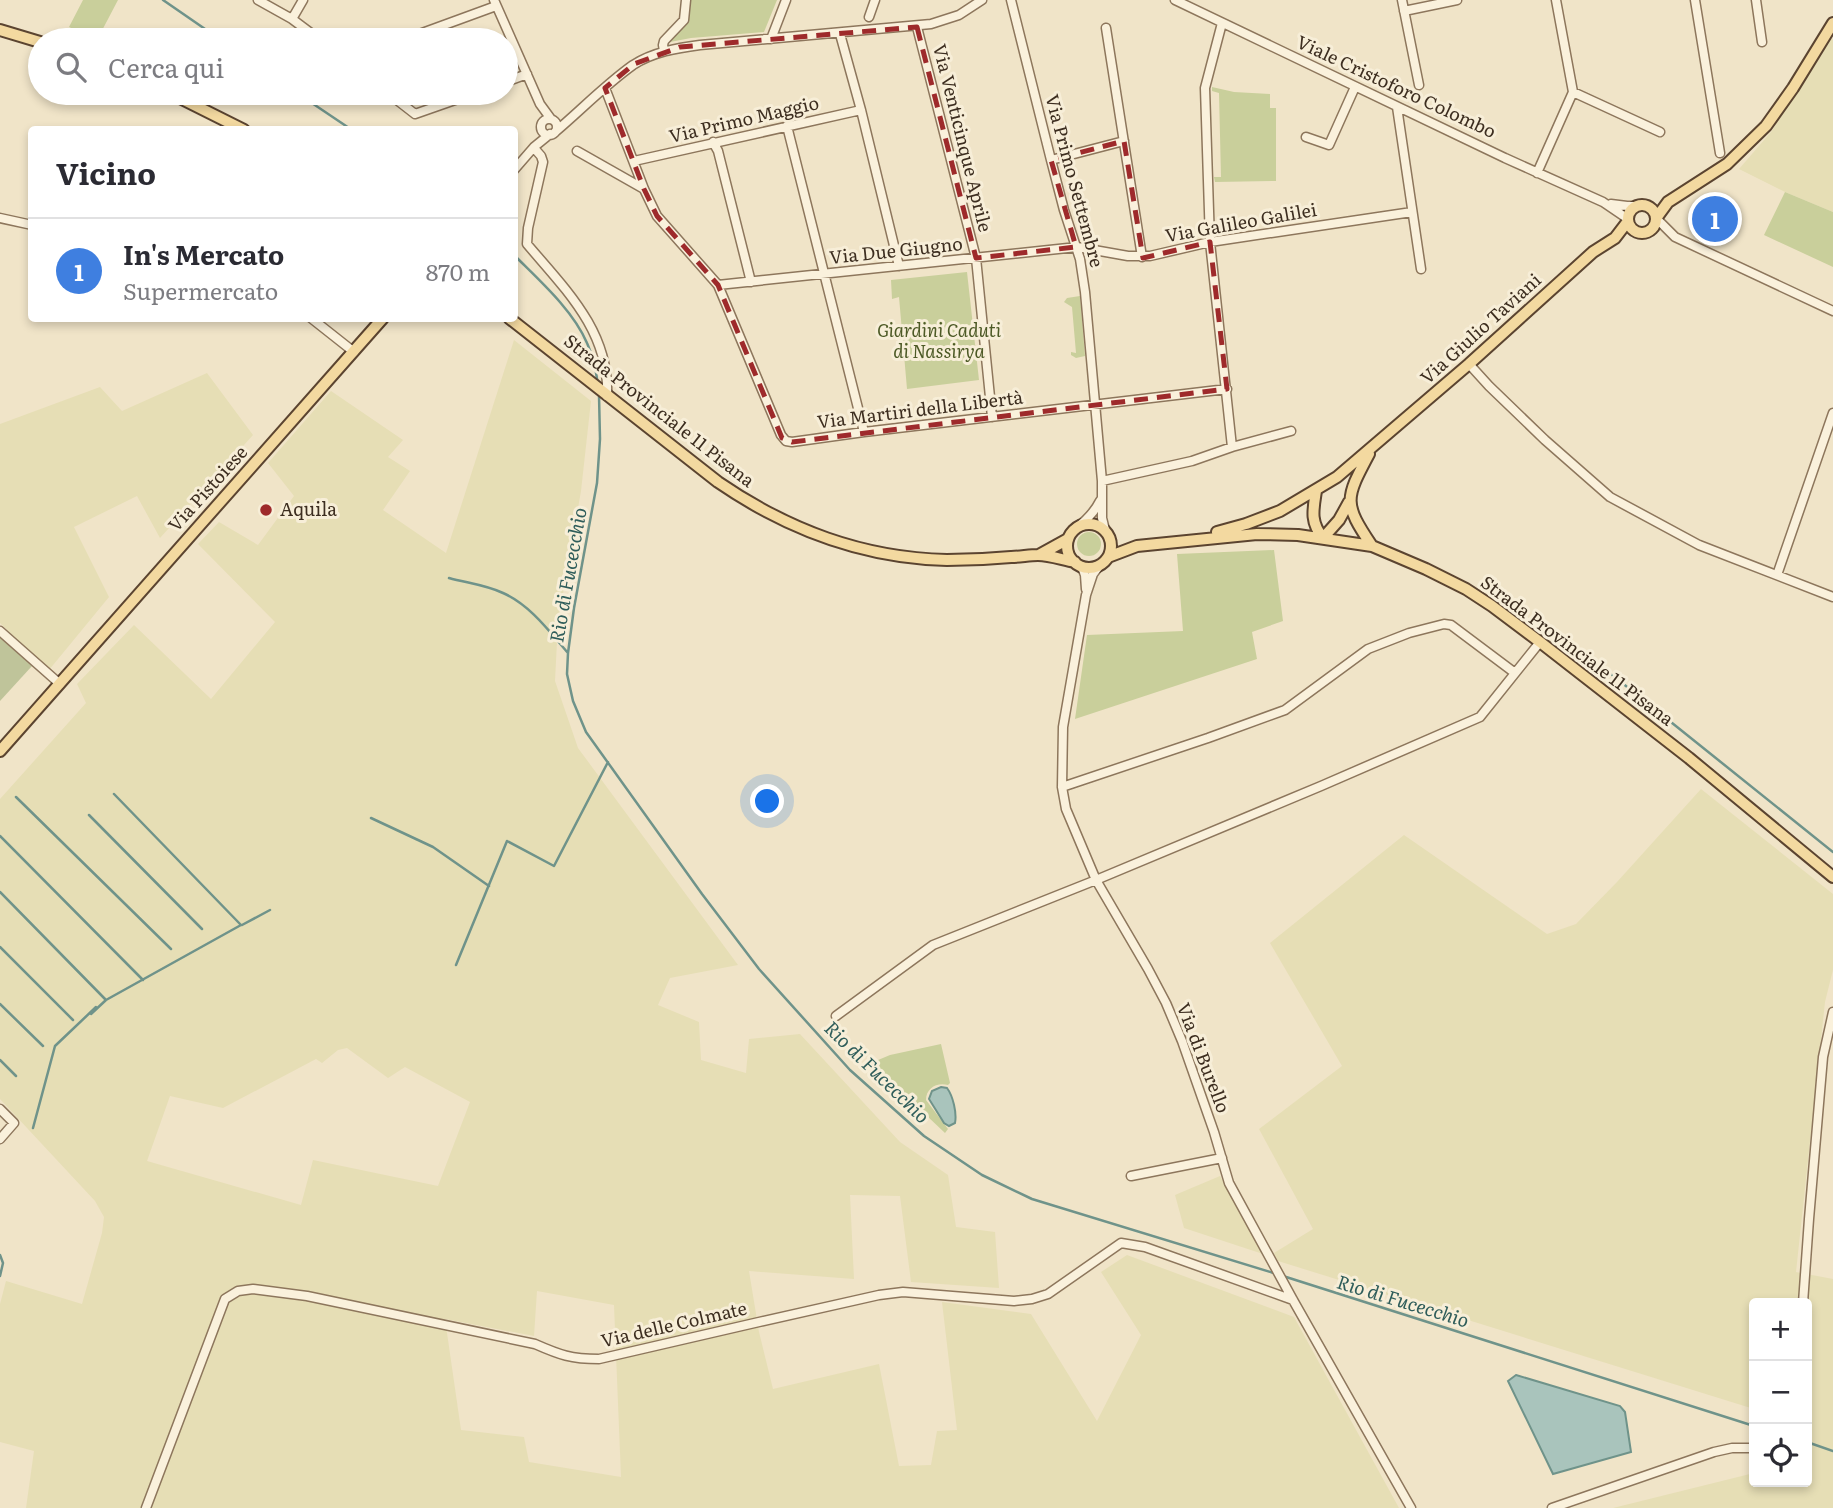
<!DOCTYPE html>
<html lang="it">
<meta charset="utf-8">
<style>
:root{--surface:#fff;--page:#f2f2f3;--text:#2b2b33;--muted:#7c7c81;--line:#e1e1e2;--accent:#0f766e}
body{margin:0;font-family:Literata,serif;background:var(--page);color:var(--text)}
.controls{position:absolute;right:21px;bottom:21px;display:grid;overflow:hidden;border-radius:7px;box-shadow:0 4px 10px #0003}
.controls button{width:63px;height:63px;display:grid;place-items:center;padding:0;border:0;border-bottom:2px solid var(--line);background:var(--surface);color:var(--text);font:35px sans-serif}
.you{position:absolute;left:768px;top:802px;width:24px;height:24px;margin:-18px;border:5px solid #fff;border-radius:50%;background:#1a73e8;box-shadow:0 0 0 10px #1a73e833}
.badge{display:grid;place-items:center;width:46px;height:46px;border-radius:50%;background:var(--accent);color:#fff;font-size:23px;font-weight:700}
.pin{position:absolute;translate:-50% -50%;border:4px solid #fff;box-shadow:0 2px 7px #0006}
.list{margin:0;padding:0;list-style:none}
h2{display:flex;justify-content:space-between;align-items:center;height:91px;margin:0;padding:0 28px;font-size:30px}
h2 small{font-size:23px;font-weight:400;color:var(--muted)}
.list li{display:grid;grid-template-columns:46px 1fr auto;gap:21px;align-items:center;box-sizing:border-box;height:105px;padding:0 28px;border-top:2px solid var(--line)}
.list b{display:block;font-size:26px;white-space:nowrap}
.list p{margin:0;font-size:23px;white-space:nowrap;color:var(--muted)}
.list em{font-size:23px;font-style:normal;color:var(--muted)}
.icon{flex:none;width:38px;height:38px;fill:none;stroke:currentColor;stroke-width:2;stroke-linecap:round;stroke-linejoin:round}
.map{position:relative;flex:none;width:1833px;height:1508px;overflow:hidden}
.search{position:absolute;background:var(--surface);box-shadow:0 4px 10px #0003;left:28px;top:28px;width:490px;height:77px;display:flex;align-items:center;gap:18px;box-sizing:border-box;padding:0 24px;border-radius:38px;color:var(--muted);font-size:26px}
.panel{position:absolute;background:var(--surface);box-shadow:0 4px 10px #0003;left:28px;top:126px;width:490px;height:196px;border-radius:7px}
.map>svg:first-child{display:block}
.farmland{fill:#e6deb5;fill-rule:evenodd}
.green{fill:#c9cf9b}
.cemetery{fill:#bfc49a}
.water{fill:#a9c4bc;stroke:#6f938a;stroke-width:2}
.lines{fill:none;stroke-linecap:round;stroke-linejoin:round}
.stream{stroke:#6f938a;stroke-width:2.5}
.minor-casing{stroke:#8d765c;stroke-width:11}
.major-casing{stroke:#5b4430;stroke-width:14}
.minor{stroke:#faf1dc;stroke-width:8}
.major{stroke:#f3d9a0;stroke-width:10}
.marked{fill:none;stroke:#9e2a2b;stroke-width:5;stroke-dasharray:14 9;stroke-linejoin:round}
.poi-dot{fill:#9e2a2b;stroke:#f7eed8;stroke-width:2.5}
.labels{text-anchor:middle;stroke-width:6;stroke-linejoin:round;paint-order:stroke}
.street-label{font-size:18px;fill:#3d2e20;stroke:#f7eed8}
.park-label{font-size:18px;font-style:italic;fill:#4d5a26;stroke:#f7eed8}
.poi-label{font-size:18px;fill:#3d2e20;stroke:#f7eed8;text-anchor:start}
.water-label{font-size:19px;font-style:italic;fill:#2f5d5a;stroke:#f7eed8}
</style>
<div class="map">
<svg width="1833" height="1508" viewBox="0 0 1833 1508">
<rect width="100%" height="100%" fill="#f0e4c8"/>
<path class="farmland" d="M 1831,38 L 1833,40 L 1833,212 L 1785,192 L 1739,169 L 1771,132 Z
M 514,340 L 591,401 L 581,491 L 558,622 L 555,681 L 578,748 L 738,965 L 670,978 L 658,1005 L 699,1022 L 701,1060 L 746,1073 L 749,1039 L 800,1034 L 900,1142 L 948,1175 L 956,1227 L 995,1232 L 999,1288 L 911,1282 L 900,1196 L 850,1195 L 854,1279 L 749,1271 L 759,1332 L 773,1389 L 879,1364 L 899,1466 L 931,1465 L 937,1431 L 957,1430 L 942,1302 L 1031,1314 L 1097,1421 L 1141,1335 L 1101,1272 L 1127,1255 L 1294,1317 L 1399,1508 L 26,1508 L 34,1451 L 0,1442 L 0,1304 L 6,1281 L 82,1304 L 102,1233 L 104,1217 L 95,1201 L 0,1099 L 0,799 L 86,703 L 77,684 L 134,625 L 211,699 L 275,622 L 198,544 L 219,522 L 258,545 L 294,496 L 268,463 L 331,391 L 403,440 L 388,457 L 410,471 L 383,510 L 446,553 ZM 347,1048 L 388,1078 L 405,1067 L 470,1102 L 438,1186 L 313,1160 L 301,1205 L 147,1161 L 170,1096 L 223,1108 L 316,1059 L 322,1063 L 338,1050 ZM 537,1291 L 614,1305 L 621,1477 L 529,1462 L 524,1437 L 461,1430 L 445,1319 L 534,1336 Z
M 207,373 L 253,435 L 160,538 L 137,496 L 74,527 L 109,597 L 49,670 L 0,623 L 0,424 L 100,387 L 122,411 Z
M 1701,789 L 1833,894 L 1833,970 L 1825,1002 L 1796,1272 L 1833,1279 L 1833,1508 L 1613,1508 L 1754,1473 L 1754,1482 L 1807,1482 L 1807,1429 L 1809,1426 L 1807,1425 L 1807,1303 L 1754,1303 L 1754,1409 L 1278,1261 L 1274,1253 L 1313,1229 L 1259,1129 L 1342,1066 L 1270,943 L 1404,835 L 1547,934 L 1576,924 L 1617,882 Z
M 1220,1176 L 1263,1254 L 1184,1228 L 1175,1195 Z"/>
<path class="green" d="M 83,0 L 118,0 L 97,40 L 69,27 Z
M 690,0 L 777,0 L 764,32 L 691,38 L 670,42 L 686,21 Z
M 1212,87 L 1234,92 L 1270,94 L 1270,108 L 1276,108 L 1276,181 L 1215,182 L 1214,177 L 1221,177 L 1219,93 L 1212,91 Z
M 1785,192 L 1833,212 L 1833,267 L 1764,235 Z
M 967,272 L 979,380 L 907,389 L 899,297 L 892,299 L 891,280 Z
M 1080,296 L 1085,356 L 1076,358 L 1071,355 L 1071,352 L 1076,353 L 1072,307 L 1064,302 L 1067,298 Z
M1077 544a12 12 0 1 1 24 0a12 12 0 1 1-24 0Z
M 1274,550 L 1283,621 L 1252,632 L 1257,659 L 1075,719 L 1087,635 L 1183,631 L 1177,554 Z
M 941,1044 L 950,1083 L 948,1085 C 937,1082 926,1088 926,1100 L 948,1129 L 945,1133 L 871,1063 L 890,1055 Z"/>
<path class="cemetery" d="M 0,638 L 32,666 L 0,701 Z"/>
<path class="water" d="M 941,1087 L 947,1088 C 953,1096 957,1113 955,1123 L 949,1126 L 944,1123 L 929,1099 L 932,1091 Z
M 1516,1375 L 1620,1406 L 1625,1412 L 1631,1452 L 1553,1474 L 1508,1381 Z"/>
<g class="lines">
<path class="stream" d="M 163,0 L 221,40
M 297,93 L 352,130
M 514,255 C 539,280 573,310 587,343 C 593,356 596,370 598,385
M 599,395 L 600,439 L 597,483 L 574,608 L 568,653 L 567,674 L 573,701 L 586,732 L 702,894 L 759,969 L 850,1070 L 924,1136 L 982,1175 L 1032,1199 L 1277,1274
M 449,578 C 467,583 486,585 503,593 C 530,605 549,631 568,653
M 1611,674 L 1833,852
M 16,797 L 171,949
M 89,815 L 202,929
M 371,818 L 433,847 L 489,886
M 0,836 L 143,980
M 0,892 L 106,1000
M 242,925 L 270,910
M 0,947 L 73,1020
M 456,965 L 507,841 L 554,866 L 608,762
M 0,1004 L 43,1046
M 91,1014 L 106,1000 L 241,925 L 114,794
M 0,1060 L 16,1076
M 33,1128 L 55,1046 L 96,1007
M 0,1255 L 3,1263 L 0,1276
M 1283,1276 L 1754,1426
M 1807,1442 L 1833,1451"/>
<g class="minor-casing">
<path id="minor" d="M 258,0 L 292,19 L 320,40
M 494,0 L 540,104 L 551,119
M 1011,0 L 1051,160 L 1064,210 L 1080,259 L 1085,292 L 1102,481 L 1102,518 L 1105,530
M 1175,0 L 1505,158 L 1603,202 L 1628,219
M 1402,0 L 1419,85
M 1695,0 L 1720,153
M 1756,0 L 1762,42
M 1404,11 L 1457,0
M 869,17 L 875,0
M 292,19 L 303,0
M 1222,23 L 1205,88 L 1210,242 L 1232,447
M 917,27 L 976,258 L 992,417
M 1106,28 L 1142,257
M 840,34 L 861,110 L 899,266
M 771,39 L 786,0
M 403,40 L 496,6
M 664,51 L 663,45 L 664,41 L 684,20 L 686,0
M 506,82 L 527,74
M 605,88 L 644,189 L 657,216 L 718,285 L 781,435 L 786,441 L 792,442 L 864,432 L 1227,389
M 1573,92 L 1660,132
M 388,93 L 415,114 L 475,93
M 1397,107 L 1421,269
M541 127a8 8 0 1 1 16 0a8 8 0 1 1-16 0Z
M 787,126 L 864,432
M 555,132 C 581,110 605,85 633,65 C 653,52 677,48 700,45 L 931,24 L 959,15 L 982,0
M 1306,137 L 1329,145 L 1355,87
M 713,142 L 718,151 L 751,282
M 534,148 L 541,156 L 543,162 L 528,228 L 527,244 C 566,290 610,332 607,396
M 577,151 L 644,189
M 1051,160 L 1124,141
M 634,161 L 861,110
M 514,170 L 534,147 L 550,134
M 1537,173 L 1573,92 L 1556,0
M 1611,204 L 1627,206 L 1636,206
M 0,218 L 32,225
M 1657,219 L 1675,237 L 1833,311
M 718,285 L 1077,247 L 1128,256 L 1150,256 L 1210,242 L 1412,212
M 311,318 L 354,352
M 1469,364 L 1489,386 L 1545,440 L 1610,497 L 1699,545 L 1833,597
M 1102,481 L 1192,461 L 1232,447 L 1291,431
M 1076,528 C 1087,520 1094,513 1100,501
M 1099,566 L 1093,574 L 1086,595 L 1063,727 L 1062,787 L 1066,809 L 1096,880 L 1148,969 L 1166,1003 L 1182,1041 L 1214,1132 L 1229,1183 L 1293,1300 L 1411,1508
M 1082,567 L 1085,575 L 1086,589
M 1777,575 L 1833,413
M 0,631 L 60,684
M 1062,787 L 1208,738 L 1285,710 L 1368,649 L 1409,633 L 1444,624 L 1451,625 L 1515,673
M 836,1016 L 933,945 L 1096,880 L 1321,786 L 1480,717 L 1540,642
M 0,1109 L 14,1123 L 0,1139
M 1131,1176 L 1222,1158
M 1803,1303 L 1809,1219 L 1823,1057 L 1833,1012
M 146,1508 L 225,1299 L 238,1291 L 253,1289 L 307,1296 L 535,1344 C 560,1355 571,1359 599,1359 L 759,1322 L 879,1295 L 903,1292 L 1014,1301 L 1032,1299 L 1048,1294 L 1121,1243 L 1145,1247 L 1293,1300
M 1552,1508 L 1714,1452 L 1732,1448 L 1754,1448"/>
</g>
<g class="major-casing">
<path id="major" d="M 0,30 L 40,42
M 170,93 L 244,130
M1628 219a14 14 0 1 1 28 0a14 14 0 1 1-28 0Z
M 1657,217 L 1668,202 L 1727,164 L 1766,126 L 1793,88 L 1833,23
M 509,318 L 718,482 C 788,530 862,558 947,560 C 969,560 990,559 1011,557 C 1020,557 1029,555 1038,555 C 1050,555 1063,560 1075,562
M 1369,454 C 1345,499 1343,503 1372,546
M 1316,491 C 1313,510 1310,522 1323,538
M1067 546a22 22 0 1 1 44 0a22 22 0 1 1-44 0Z
M 1217,532 L 1246,524 L 1280,511 L 1337,477 L 1469,364 L 1593,252 L 1615,238 L 1628,221
M 1323,538 L 1339,520 L 1349,502
M 1039,555 L 1068,539
M 1108,557 L 1137,546 L 1257,534 L 1298,535 L 1372,546 L 1426,569 L 1466,589 L 1492,606 L 1540,642 L 1689,758 L 1833,877
M 0,751 L 383,318"/>
</g>
<use href="#minor" class="minor"/>
<use href="#major" class="major"/>
</g>
<path class="marked" d="M 917,27 L 976,258 L 1076,247 L 1051,160 L 1124,141 L 1143,258 L 1210,242 L 1227,389 L 792,442 L 782,438 L 718,285 L 657,216 L 644,189 L 605,88 L 634,64 L 680,47 Z"/>
<circle class="poi-dot" cx="266" cy="510" r="7"/>
<g class="labels">
<g class="street-label">
<text transform="translate(1396 87) rotate(25)" y="6">Viale Cristoforo Colombo</text>
<text transform="translate(744 120) rotate(-13)" y="6">Via Primo Maggio</text>
<text transform="translate(962 138) rotate(76)" y="6">Via Venticinque Aprile</text>
<text transform="translate(1074 181) rotate(75)" y="6">Via Primo Settembre</text>
<text transform="translate(1241 223) rotate(-10)" y="6">Via Galileo Galilei</text>
<text transform="translate(896 251) rotate(-6)" y="6">Via Due Giugno</text>
<text transform="translate(1481 329) rotate(-42)" y="6">Via Giulio Taviani</text>
<text transform="translate(920 410) rotate(-7)" y="6">Via Martiri della Libertà</text>
<text transform="translate(659 411) rotate(38)" y="6">Strada Provinciale 11 Pisana</text>
<text transform="translate(208 489) rotate(-48)" y="6">Via Pistoiese</text>
<text transform="translate(1577 651) rotate(37)" y="6">Strada Provinciale 11 Pisana</text>
<text transform="translate(1203 1058) rotate(69)" y="6">Via di Burello</text>
<text transform="translate(674 1325) rotate(-13)" y="6">Via delle Colmate</text>
</g>
<g class="park-label">
<text x="939" y="337">Giardini Caduti<tspan x="939" dy="21">di Nassirya</tspan></text>
</g>
<g class="poi-label">
<text x="280" y="516">Aquila</text>
</g>
<g class="water-label">
<text transform="translate(568 575) rotate(-80)" y="7">Rio di Fucecchio</text>
<text transform="translate(877 1072) rotate(44)" y="7">Rio di Fucecchio</text>
<text transform="translate(1403 1301) rotate(17)" y="7">Rio di Fucecchio</text>
</g>
</g>
</svg>
<div class="controls">
<button>+</button>
<button>−</button>
<button><svg class="icon" aria-label="locate" viewBox="0 0 24 24"><circle cx="12" cy="12" r="6"/><path d="M12 2v4M12 18v4M2 12h4M18 12h4"/></svg></button>
</div>
<div class="you"></div>
<div class="pin badge" style="left:1715px;top:219px;background:#3f7fe0">1</div>
<div class="search"><svg class="icon" aria-label="search" viewBox="0 0 24 24"><circle cx="10" cy="10" r="6"/><path d="M15 15l6 6"/></svg>Cerca qui</div>
<section class="panel">
<h2>Vicino<small></small></h2>
<ul class="list">
<li><span class="badge" style="background:#3f7fe0">1</span><div><b>In's Mercato</b><p>Supermercato</p></div><em>870 m</em></li>
</ul>
</section>
</div>
